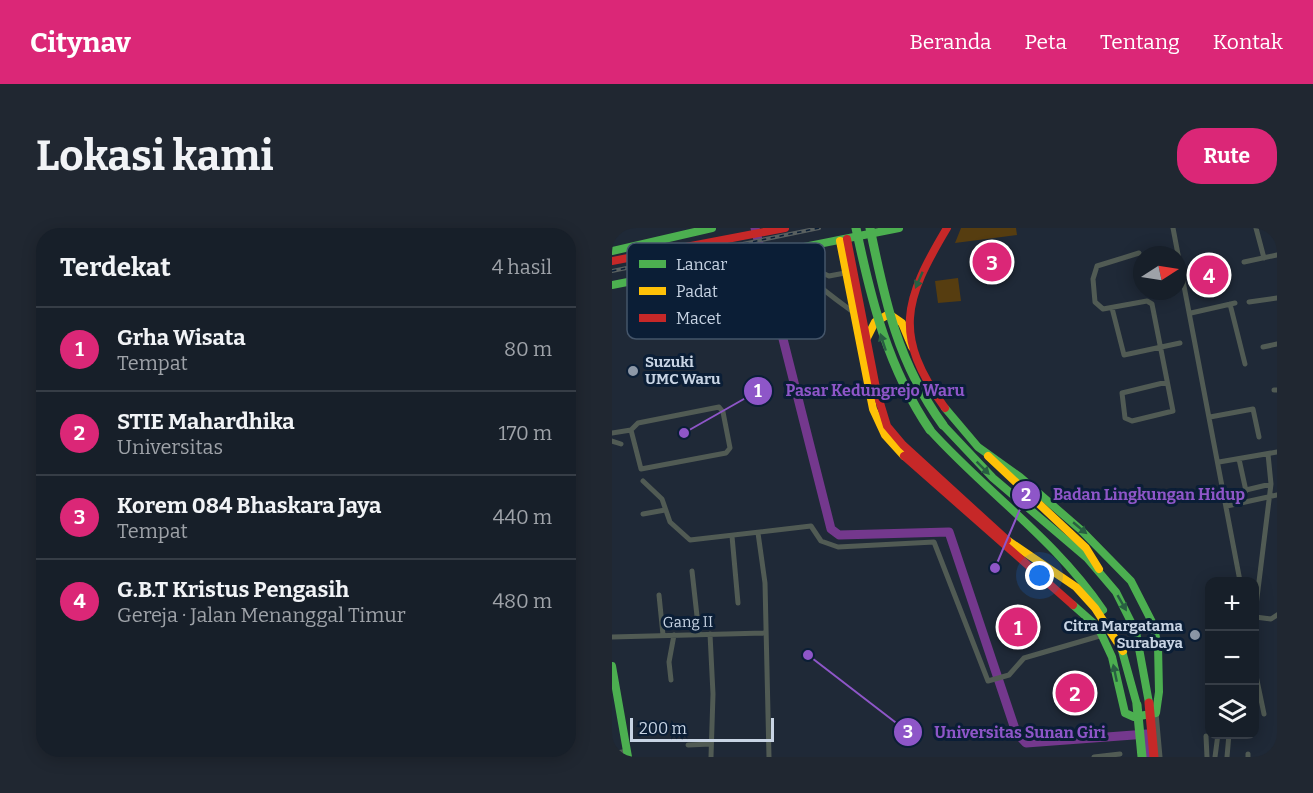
<!DOCTYPE html>
<html lang="id">
<meta charset="utf-8">
<style>
:root{--surface:#171f29;--page:#202731;--text:#f1f3f6;--muted:#9ea2a8;--line:#363d46;--accent:#db2777}
body{margin:0;font-family:Bitter,serif;background:var(--page);color:var(--text)}
.controls{position:absolute;right:18px;bottom:18px;display:grid;overflow:hidden;border-radius:12px;box-shadow:0 3px 15px #0003}
.controls button{width:54px;height:54px;display:grid;place-items:center;padding:0;border:0;border-bottom:2px solid var(--line);background:var(--surface);color:var(--text);font:30px sans-serif}
.compass{position:absolute;left:521px;top:18px;width:54px;height:54px;border-radius:50%;background:var(--surface);box-shadow:0 3px 15px #0003;rotate:78deg}
.scale{position:absolute;left:18px;bottom:15px;width:144px;box-sizing:border-box;padding-left:6px;border:3px solid #c8d4e4;border-top:0;font-size:16px;line-height:21px;white-space:nowrap;color:#c8d4e4;-webkit-text-stroke:4px #0b1e36;paint-order:stroke}
.you{position:absolute;left:428px;top:348px;width:21px;height:21px;margin:-15px;border:4px solid #fff;border-radius:50%;background:#1a73e8;box-shadow:0 0 0 9px #1a73e833}
.badge{display:grid;place-items:center;width:39px;height:39px;border-radius:50%;background:var(--accent);color:#fff;font-size:20px;font-weight:700}
.pin{position:absolute;translate:-50% -50%;border:3px solid #fff;box-shadow:0 2px 6px #0006}
.list{margin:0;padding:0;list-style:none}
h2{display:flex;justify-content:space-between;align-items:center;height:78px;margin:0;padding:0 24px;font-size:26px}
h2 small{font-size:20px;font-weight:400;color:var(--muted)}
.list li{display:grid;grid-template-columns:39px 1fr auto;gap:18px;align-items:center;box-sizing:border-box;height:84px;padding:0 24px;border-top:2px solid var(--line)}
.list b{display:block;font-size:22px;white-space:nowrap}
.list p{margin:0;font-size:20px;white-space:nowrap;color:var(--muted)}
.list em{font-size:20px;font-style:normal;color:var(--muted)}
.icon{flex:none;width:33px;height:33px;fill:none;stroke:currentColor;stroke-width:2;stroke-linecap:round;stroke-linejoin:round}
.map{position:relative;flex:none;width:665px;height:529px;overflow:hidden;border-radius:24px}
header{display:flex;align-items:center;gap:36px;box-sizing:border-box;height:84px;padding:0 30px;background:var(--accent);color:#fff}
header strong{font-size:28px}
nav{display:flex;gap:33px;margin-inline-start:auto;font-size:21px}
.intro{display:flex;align-items:center;justify-content:space-between;box-sizing:border-box;height:144px;padding:0 36px}
h1{margin:0;font-size:42px}
.button{padding:15px 27px;border-radius:24px;background:var(--accent);color:#fff;font-size:21px;font-weight:700}
main{display:flex;gap:36px;padding:0 36px}
aside{flex:1;background:var(--surface);border-radius:24px;box-shadow:0 3px 15px #0003}
.map>svg:first-child{display:block}
.green{fill:#563d10}
.lines{fill:none;stroke-linecap:round;stroke-linejoin:round}
.river{stroke:#74388d;stroke-width:9}
.street{stroke:#515b54;stroke-width:5}
.fast{stroke:#4caf50;stroke-width:8}
.slow{stroke:#ffc107;stroke-width:8}
.jam{stroke:#c62828;stroke-width:8}
.rail-casing{stroke:#596060;stroke-width:4}
.rail{stroke:#0b1e36;stroke-width:1.5;stroke-dasharray:4.5;stroke-linecap:butt}
.fast-bridge{stroke:#4caf50;stroke-width:9}
.jam-bridge{stroke:#c62828;stroke-width:9}
.oneway{fill:#285f42}
.poi-dot{fill:#8d98a7;stroke:#0b1e36;stroke-width:2}
.labels{text-anchor:middle;stroke-width:6;stroke-linejoin:round;paint-order:stroke}
.poi-label{font-size:15px;font-weight:bold;fill:#c8d4e4;stroke:#0b1e36;text-anchor:start}
.street-label{font-size:15px;fill:#c8d4e4;stroke:#0b1e36}
.key{fill:#0b1e36;stroke:#44556a;stroke-width:1.5}
.key-label{font-size:16px;fill:#c8d4e4}
.leader{fill:none;stroke:#8e56c8;stroke-width:2}
.callout-dot{fill:#8e56c8;stroke:#0b1e36;stroke-width:2}
.mark-label{font-size:18px;text-anchor:middle;font-weight:bold;fill:#fff}
.callout-label{font-size:16px;text-anchor:middle;font-weight:bold;fill:#8e56c8;stroke:#0b1e36;stroke-width:6;stroke-linejoin:round;paint-order:stroke}
</style>
<header>
<strong>Citynav</strong>
<nav><a>Beranda</a><a>Peta</a><a>Tentang</a><a>Kontak</a></nav>
</header>
<div class="intro"><h1>Lokasi kami</h1><a class="button">Rute</a></div>
<main>
<aside>
<h2>Terdekat<small>4 hasil</small></h2>
<ul class="list">
<li><span class="badge">1</span><div><b>Grha Wisata</b><p>Tempat</p></div><em>80 m</em></li>
<li><span class="badge">2</span><div><b>STIE Mahardhika</b><p>Universitas</p></div><em>170 m</em></li>
<li><span class="badge">3</span><div><b>Korem 084 Bhaskara Jaya</b><p>Tempat</p></div><em>440 m</em></li>
<li><span class="badge">4</span><div><b>G.B.T Kristus Pengasih</b><p>Gereja · Jalan Menanggal Timur</p></div><em>480 m</em></li>
</ul>
</aside>
<div class="map">
<svg width="665" height="529" viewBox="0 0 665 529">
<rect width="100%" height="100%" fill="#1f2937"/>
<path class="green" d="M 349,0 L 404,0 L 405,7 L 343,15 Z
M 346,50 L 349,73 L 326,75 L 323,53 Z"/>
<g class="lines">
<path class="river" d="M 143,0 L 219,301 L 227,307 L 337,304 L 404,504 L 414,515 L 535,506 L 536,529"/>
<path class="street" d="M 561,0 L 628,353
M 644,0 L 652,30
M 175,23 C 181,41 225,72 241,84
M 527,25 L 485,38 L 481,51 L 483,74 L 491,81 L 535,73 L 540,76 L 561,183 L 520,193 L 513,190 L 510,165 L 555,154
M 632,34 L 665,27
M 201,51 L 208,44 L 217,48 L 233,45
M 637,74 L 665,70
M 618,76 L 633,136
M 500,80 L 512,127 L 568,115
M 579,85 L 623,75
M 651,119 L 665,116
M 662,162 L 665,162
M 598,189 L 641,181 L 647,209
M 0,205 L 19,202 L 26,195 L 107,179 L 111,184 L 118,220 L 114,225 L 29,241 L 19,202
M 0,213 L 9,216
M 627,231 L 634,263
M 607,234 L 665,224
M 31,253 L 50,271 L 58,294 L 78,312 L 199,298 L 209,313 L 226,319 L 322,314 L 376,453 L 397,447 L 412,430 L 491,407
M 613,267 L 659,256 L 656,226
M 615,278 L 665,267
M 31,286 L 53,282
M 146,305 L 153,355 L 157,529
M 120,308 L 126,375
M 80,343 L 87,406
M 47,367 L 51,407
M 643,389 L 659,391 L 665,387
M 642,394 L 659,256
M 98,406 L 101,466 L 99,529
M 0,409 L 154,405
M 642,438 L 652,486
M 59,452 L 57,434 L 62,407
M 544,485 L 548,529
M 594,508 L 595,529
M 76,517 L 99,516
M 0,526 L 15,523
M 482,529 L 508,526
M 603,529 L 606,506
M 615,529 L 617,506
M 636,529 L 636,526"/>
<path class="fast" d="M 0,23 L 100,0
M 0,57 L 287,0
M 333,180 L 366,219 L 408,249 L 469,302 L 519,353 L 540,394 L 546,417 L 547,464 L 544,485 L 522,489 L 513,485 L 500,429 L 486,399 L 461,377
M 331,197 L 381,250 L 475,330 L 504,364 L 524,404 L 537,475
M 318,202 C 374,264 444,312 491,382
M 509,419 L 525,477
M 0,438 L 16,529"/>
<path class="slow" d="M 228,13 L 261,181 L 273,207 L 292,228
M 255,110 L 263,94 L 277,86 L 290,95 L 300,119
M 376,228 L 474,320 L 487,341
M 395,312 L 464,359 L 483,380 L 511,423"/>
<path class="jam" d="M 235,11 L 265,165 L 275,198 L 291,217 L 395,312
M 0,33 L 173,0
M 333,180 C 280,107 292,72 335,0
M 292,228 L 461,377"/>
<g class="rail-casing">
<path id="rail" d="M 0,43 L 207,0"/>
</g>
<use href="#rail" class="rail"/>
<path class="fast-bridge" d="M 244,0 C 259,72 276,140 318,202
M 258,0 C 273,74 286,135 331,197
M 525,477 L 530,529"/>
<path class="jam-bridge" d="M 537,475 L 542,529"/>
</g>
<defs><path id="oneway-solid" d="M-6-.8H1V-3.2L6.5 0L1 3.2V.8H-6Z" transform="scale(1.5)"/></defs>
<g class="oneway">
<use href="#oneway-solid" transform="translate(307 52) rotate(114)"/>
<use href="#oneway-solid" transform="translate(271 114) rotate(-108)"/>
<use href="#oneway-solid" transform="translate(371 240) rotate(45)"/>
<use href="#oneway-solid" transform="translate(468 300) rotate(40)"/>
<use href="#oneway-solid" transform="translate(510 375) rotate(60)"/>
<use href="#oneway-solid" transform="translate(503 445) rotate(-102)"/>
</g>
<g class="poi-dot">
<circle cx="21" cy="143" r="6"/>
<circle cx="583" cy="407" r="6"/>
</g>
<g class="labels">
<g class="poi-label">
<text x="33" y="139">Suzuki<tspan x="33" dy="17">UMC Waru</tspan></text>
<text x="571" y="403" text-anchor="end">Citra Margatama<tspan x="571" dy="17">Surabaya</tspan></text>
</g>
<g class="street-label">
<text transform="translate(76 394) rotate(-1)" y="5">Gang II</text>
</g>
</g>
<rect x="15" y="15" width="198" height="96" rx="9" class="key"/>
<rect x="27" y="32" width="27" height="8" fill="#4caf50"/>
<rect x="27" y="59" width="27" height="8" fill="#ffc107"/>
<rect x="27" y="86" width="27" height="8" fill="#c62828"/>
<g class="key-label">
<text x="64" y="42">Lancar</text>
<text x="64" y="69">Padat</text>
<text x="64" y="96">Macet</text>
</g>
<path class="leader" d="M72 205L146 163M383 340L414 267M196 427L296 504"/>
<g class="callout-dot">
<circle cx="72" cy="205" r="6"/>
<circle cx="383" cy="340" r="6"/>
<circle cx="196" cy="427" r="6"/>
<circle cx="146" cy="163" r="15"/>
<circle cx="414" cy="267" r="15"/>
<circle cx="296" cy="504" r="15"/>
</g>
<g class="mark-label">
<text x="146" y="169">1</text>
<text x="414" y="273">2</text>
<text x="296" y="510">3</text>
</g>
<g class="callout-label">
<text x="263" y="168">Pasar Kedungrejo Waru</text>
<text x="537" y="272">Badan Lingkungan Hidup</text>
<text x="408" y="510">Universitas Sunan Giri</text>
</g>
</svg>
<div class="controls">
<button>+</button>
<button>−</button>
<button><svg class="icon" aria-label="layers" viewBox="0 0 24 24"><path d="M12 4l9 5-9 5-9-5zM3 14l9 5 9-5"/></svg></button>
</div>
<svg class="compass" viewBox="-18 -18 36 36"><path d="M0-13l5 13h-10z" fill="#e53935"/><path d="M0 13l5-13h-10z" fill="#9ea2a8"/></svg>
<div class="scale">200 m</div>
<div class="you"></div>
<div class="pin badge" style="left:406px;top:399px">1</div>
<div class="pin badge" style="left:463px;top:465px">2</div>
<div class="pin badge" style="left:380px;top:34px">3</div>
<div class="pin badge" style="left:597px;top:47px">4</div>
</div>
</main>
